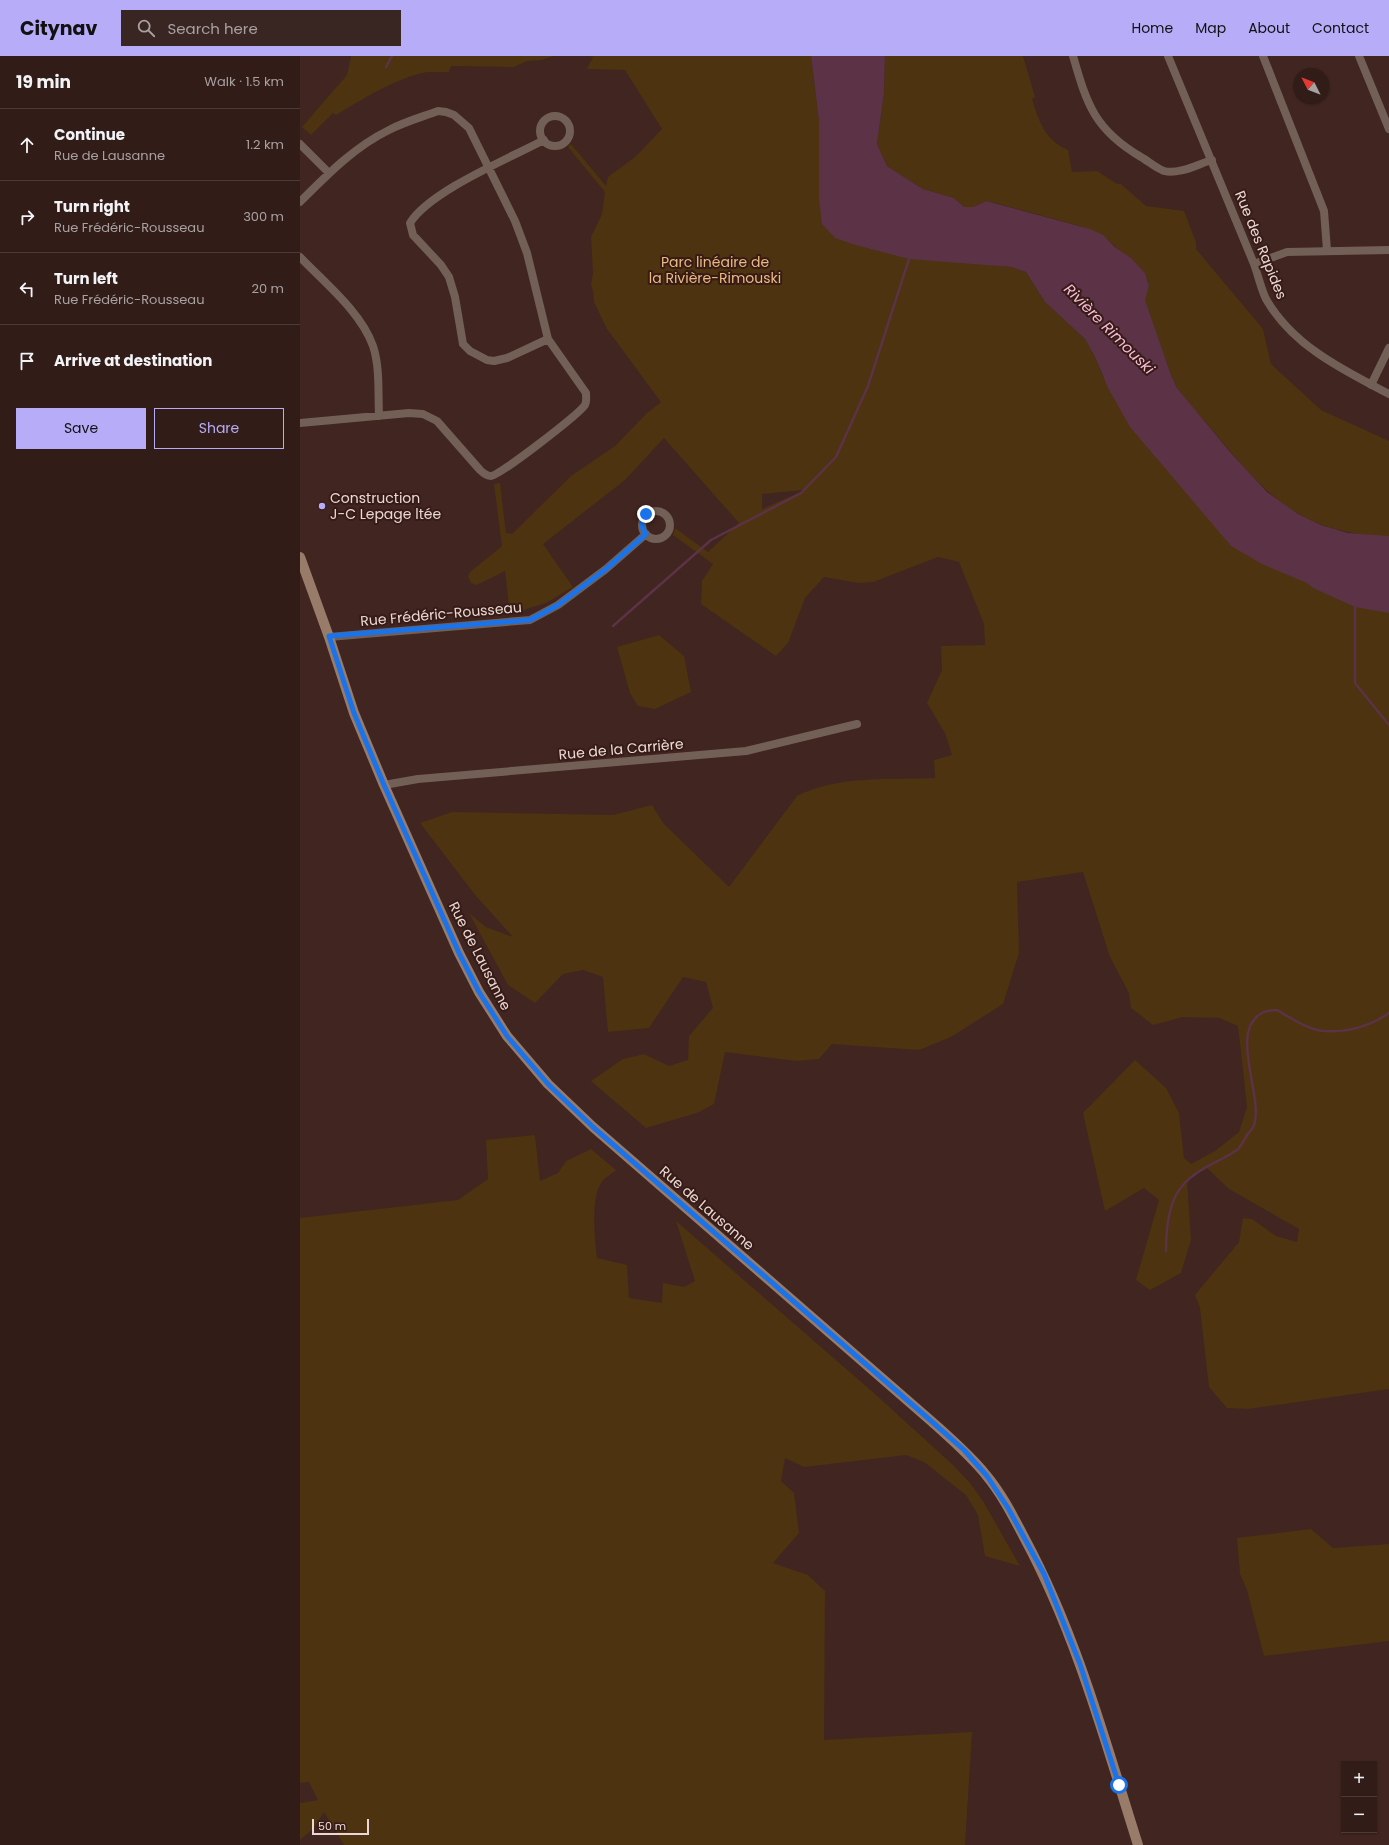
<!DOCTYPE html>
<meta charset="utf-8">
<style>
:root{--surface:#311c18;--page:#392521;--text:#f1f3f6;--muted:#a8a1a2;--line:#4c3a37;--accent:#b6acf8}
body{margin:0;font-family:Poppins,sans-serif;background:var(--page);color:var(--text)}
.controls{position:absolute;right:12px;bottom:12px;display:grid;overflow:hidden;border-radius:0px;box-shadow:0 1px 3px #0004}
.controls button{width:36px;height:36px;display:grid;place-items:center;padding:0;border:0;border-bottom:1px solid var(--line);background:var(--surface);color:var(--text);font:20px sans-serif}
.compass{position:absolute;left:993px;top:12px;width:36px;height:36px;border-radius:50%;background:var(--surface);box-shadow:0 1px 3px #0004;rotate:312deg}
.scale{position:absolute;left:12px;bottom:10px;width:57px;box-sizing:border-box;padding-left:4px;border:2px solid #ebd8d4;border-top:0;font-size:11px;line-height:14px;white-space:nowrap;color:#ebd8d4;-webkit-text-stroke:3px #361b16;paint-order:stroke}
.stop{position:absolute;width:12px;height:12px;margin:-9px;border:3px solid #1a73e8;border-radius:50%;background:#fff}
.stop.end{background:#1a73e8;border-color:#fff;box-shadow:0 1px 4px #0008}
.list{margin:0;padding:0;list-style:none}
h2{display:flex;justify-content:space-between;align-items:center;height:52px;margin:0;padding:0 16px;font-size:17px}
h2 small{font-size:13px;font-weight:400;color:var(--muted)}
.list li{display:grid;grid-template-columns:26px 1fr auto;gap:12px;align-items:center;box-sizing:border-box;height:72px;padding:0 16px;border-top:1px solid var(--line)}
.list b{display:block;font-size:15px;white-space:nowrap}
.list p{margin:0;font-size:13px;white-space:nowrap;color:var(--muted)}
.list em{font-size:13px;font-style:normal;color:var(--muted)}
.actions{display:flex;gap:8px;padding:12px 16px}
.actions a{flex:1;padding:9px 0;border:1px solid var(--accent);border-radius:0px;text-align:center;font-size:14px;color:var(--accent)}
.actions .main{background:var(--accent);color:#111}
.icon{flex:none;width:22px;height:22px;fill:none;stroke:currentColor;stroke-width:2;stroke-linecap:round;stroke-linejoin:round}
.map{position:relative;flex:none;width:1089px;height:1789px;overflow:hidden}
header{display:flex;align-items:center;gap:24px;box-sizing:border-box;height:56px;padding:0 20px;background:var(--accent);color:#111}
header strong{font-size:19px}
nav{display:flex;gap:22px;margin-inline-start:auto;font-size:14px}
.search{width:280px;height:36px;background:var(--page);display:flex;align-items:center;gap:10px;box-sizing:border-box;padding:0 14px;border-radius:0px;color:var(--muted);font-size:15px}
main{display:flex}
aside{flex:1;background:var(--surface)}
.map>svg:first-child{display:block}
.green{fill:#4d330f;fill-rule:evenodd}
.water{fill:#5b3246}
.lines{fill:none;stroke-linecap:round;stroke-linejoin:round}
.stream{stroke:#5b3246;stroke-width:2.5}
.street{stroke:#725f55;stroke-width:8}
.secondary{stroke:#997b6a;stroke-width:10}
.route{stroke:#1a73e8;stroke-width:5}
.poi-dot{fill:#b6acf8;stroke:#361b16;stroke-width:1.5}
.labels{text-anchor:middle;stroke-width:4;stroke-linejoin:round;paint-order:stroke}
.street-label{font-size:14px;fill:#ebd8d4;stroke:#361b16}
.park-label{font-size:14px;fill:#ebba7e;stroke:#361b16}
.poi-label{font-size:14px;fill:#ebd8d4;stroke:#361b16;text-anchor:start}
.water-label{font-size:15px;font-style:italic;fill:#f6bbd6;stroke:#361b16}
</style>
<header>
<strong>Citynav</strong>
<div class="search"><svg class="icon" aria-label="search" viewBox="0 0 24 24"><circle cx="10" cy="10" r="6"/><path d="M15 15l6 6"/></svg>Search here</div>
<nav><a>Home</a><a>Map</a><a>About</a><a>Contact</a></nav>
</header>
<main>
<aside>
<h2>19 min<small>Walk · 1.5 km</small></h2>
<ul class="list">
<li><svg class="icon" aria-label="ahead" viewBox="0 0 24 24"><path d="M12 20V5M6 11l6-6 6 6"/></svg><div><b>Continue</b><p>Rue de Lausanne</p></div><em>1.2 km</em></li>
<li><svg class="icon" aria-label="right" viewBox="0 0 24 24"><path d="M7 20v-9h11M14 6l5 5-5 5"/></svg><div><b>Turn right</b><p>Rue Frédéric-Rousseau</p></div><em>300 m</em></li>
<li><svg class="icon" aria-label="left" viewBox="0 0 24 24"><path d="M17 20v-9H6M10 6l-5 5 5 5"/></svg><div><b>Turn left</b><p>Rue Frédéric-Rousseau</p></div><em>20 m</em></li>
<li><svg class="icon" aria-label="arrive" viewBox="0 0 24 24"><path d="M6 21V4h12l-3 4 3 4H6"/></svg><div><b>Arrive at destination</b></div></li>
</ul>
<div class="actions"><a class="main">Save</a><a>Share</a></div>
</aside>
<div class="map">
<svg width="1089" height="1789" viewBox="0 0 1089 1789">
<rect width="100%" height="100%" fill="#412520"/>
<path class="green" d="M 51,0 L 254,0 L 241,4 L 227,5 L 214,11 L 151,10 L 149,16 C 141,17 130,15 122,17 C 93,24 61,44 36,59 L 33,57 L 11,79 L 2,71 L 47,19 Z
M 289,0 L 511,0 L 519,65 L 519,112 L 679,208 L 711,211 L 726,216 L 745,246 L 785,283 L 796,303 L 803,321 L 1089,552 L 1089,1333 L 948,1353 L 927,1352 L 909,1331 L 900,1252 L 895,1239 L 939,1186 L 943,1162 L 952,1163 L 976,1180 L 997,1186 L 999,1173 L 929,1133 L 906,1111 L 897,1117 L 887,1125 L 891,1184 L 881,1217 L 850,1234 L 836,1224 L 859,1144 L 844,1132 L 805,1155 L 783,1057 L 835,1004 L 866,1032 L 879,1057 L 884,1102 L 891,1108 L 915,1095 L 939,1076 L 947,1051 L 938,970 L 919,962 L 883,961 L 853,969 L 831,952 L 829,937 L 810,901 L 783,816 L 717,826 L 719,897 L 703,948 L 651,981 L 619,994 L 532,988 L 519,1003 L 497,1005 L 425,996 L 414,1048 L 397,1057 L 346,1072 L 291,1025 L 323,1003 L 344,998 L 369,1010 L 388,1004 L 389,980 L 413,952 L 406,926 L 383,921 L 349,972 L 308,976 L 303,921 L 283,914 L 263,918 L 235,947 L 208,929 L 169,857 L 186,871 L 213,881 L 176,840 L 120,767 L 152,756 L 313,759 L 352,749 L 363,767 L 429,831 L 497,740 C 539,719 590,724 635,722 L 634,704 L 652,699 L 645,677 L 627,647 L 642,614 L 641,590 L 685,589 L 684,568 L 659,506 L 638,501 L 573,526 L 558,527 L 524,521 L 505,542 L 488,587 L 476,600 L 401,548 L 402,525 L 413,508 L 373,479 L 375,472 L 408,496 L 439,467 L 364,382 L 325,424 L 243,488 L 273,531 L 246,547 L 210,558 L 205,515 L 177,529 L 171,527 L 168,521 L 170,516 L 202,490 L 194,428 L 200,427 L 206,477 L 212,478 L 271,420 L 315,390 L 347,357 L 361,346 L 307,273 L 294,246 L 293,235 L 291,229 L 293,217 L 291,181 L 302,158 L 305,136 L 268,91 L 271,88 L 306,130 L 308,121 L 335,101 L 362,73 L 325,14 L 287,13 L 293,1 ZM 503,434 L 503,435 L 462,453 L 462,438 Z
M 585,0 L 723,0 L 735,41 L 732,43 C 739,66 745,84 768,94 L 772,116 L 797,115 L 817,128 L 821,128 L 846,150 L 884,155 L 896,186 L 896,193 L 963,273 L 971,308 L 1021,354 L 1089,385 L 1089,480 C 1070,481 1053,477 1035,473 C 978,457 951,419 914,376 C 902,361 889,348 877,332 L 871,319 L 844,244 L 849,230 L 845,217 L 808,184 L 795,176 L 780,170 L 699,148 L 686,145 L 673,151 L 664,151 L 654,142 L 623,133 L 587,110 L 577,88 L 584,37 Z
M 359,579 L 384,600 L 391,636 L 355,653 L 338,650 L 330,637 L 317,591 Z
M 235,1079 L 240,1125 L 258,1117 L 266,1105 L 291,1093 L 316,1114 C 312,1118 305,1121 302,1126 C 290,1140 295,1185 297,1202 L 327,1209 L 329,1242 L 362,1247 L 363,1227 L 384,1231 L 395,1225 L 376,1165 L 575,1338 L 652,1408 L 670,1427 L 683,1445 L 720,1510 L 685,1500 L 678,1459 L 666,1439 L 624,1406 L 606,1399 L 504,1411 L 485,1402 L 481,1425 L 494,1437 L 499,1477 L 473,1507 L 508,1519 L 525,1535 L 524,1684 L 672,1676 L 665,1789 L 44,1789 L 24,1756 L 13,1773 L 0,1784 L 0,1747 L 18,1744 L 9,1726 L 0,1727 L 0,1162 L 158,1144 L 188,1123 L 186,1084 Z
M 1011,1473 L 1033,1492 L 1089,1488 L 1089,1585 L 964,1600 L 947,1534 L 940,1518 L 937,1482 Z"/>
<path class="water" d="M 511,0 L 585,0 L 584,37 L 577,88 L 587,110 L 623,133 L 654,142 L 664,151 L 673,151 L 686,145 L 790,173 L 803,179 L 815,191 L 831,202 L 845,217 L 849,230 L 845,244 L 871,319 L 877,332 L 931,397 L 967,436 L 998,458 L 1021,469 L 1048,477 L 1089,480 L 1089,557 L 1055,551 L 1013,532 L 1007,527 L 962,508 L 931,490 L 830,371 L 808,332 L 796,303 L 785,283 L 745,246 L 726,216 L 711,211 L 609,203 L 552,188 L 535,182 L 522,168 L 519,143 L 519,65 Z"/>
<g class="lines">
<path class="stream" d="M 86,11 L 92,0
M 1055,551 L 1055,627 L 1089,669
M 313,570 L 411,484 L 501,437 L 536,401 L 568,330 L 609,203
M 866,1195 C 866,1174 868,1145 883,1129 C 898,1112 919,1106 937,1094 C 941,1091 944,1084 947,1079 C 949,1076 953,1073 954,1069 C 964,1041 928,975 962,957 C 966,955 973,954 977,954 C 989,961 1010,975 1025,975 C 1046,977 1071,970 1089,957"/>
<path class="street" d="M 773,0 C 787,49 795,74 841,101 C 848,105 856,112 864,115 C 879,119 898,108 912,104
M 868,0 L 954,208 C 958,219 961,233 966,243 C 993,290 1043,314 1089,338
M 963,0 L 1024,155 L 1027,194
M 1059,0 L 1089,73
M240 75a15 15 0 1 1 30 0a15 15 0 1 1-30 0Z
M 244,84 C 208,103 130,135 110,167 L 113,179 L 141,209 L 149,221 L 155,241 L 163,288 L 170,295 L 187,304 L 194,305 L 207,302 L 248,283
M 0,88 L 29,117
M 0,146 C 27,119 54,91 89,74 C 104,66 122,61 138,55 L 146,56 L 154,59 L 169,72 L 215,165 L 227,197 L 248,283 L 286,337 C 286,342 287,345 285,349 C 278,359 199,420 191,420 C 186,420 183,417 180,414 L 137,365 L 123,358 L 109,357 L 0,367
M 0,201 C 25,227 61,256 73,290 C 80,311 78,337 79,360
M 954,208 L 987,196 L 1089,194
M 1071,329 L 1089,292
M342 469a14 14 0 1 1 28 0a14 14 0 1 1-28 0Z
M 29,581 L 230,564 L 258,549 L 306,513 L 346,478
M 84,729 L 118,723 L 446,695 L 557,668"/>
<path class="secondary" d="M 0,501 L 29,581 L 54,657 L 84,729 L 159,897 L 179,936 L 207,980 L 248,1028 L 293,1071 L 630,1364 C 650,1382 670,1399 686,1419 C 702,1438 714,1462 725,1483 C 777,1580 805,1685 838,1789"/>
</g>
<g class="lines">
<path class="route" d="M 346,458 C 341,465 340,471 346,478 L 306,513 L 258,549 L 230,564 L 29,580 L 54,657 L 84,729 L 159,897 L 179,936 L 207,980 L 248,1028 L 293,1071 L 630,1364 L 664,1394 L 687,1420 L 708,1452 L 744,1518 L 780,1608 L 819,1729"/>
</g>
<circle class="poi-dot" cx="22" cy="450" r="4"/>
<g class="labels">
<g class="street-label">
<text transform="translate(961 189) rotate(68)" y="5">Rue des Rapides</text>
<text transform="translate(141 558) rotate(-5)" y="5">Rue Frédéric-Rousseau</text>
<text transform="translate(321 693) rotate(-5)" y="5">Rue de la Carrière</text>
<text transform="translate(180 900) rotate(63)" y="5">Rue de Lausanne</text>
<text transform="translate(407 1152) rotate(41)" y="5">Rue de Lausanne</text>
</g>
<g class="park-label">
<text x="415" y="211">Parc linéaire de<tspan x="415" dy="16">la Rivière-Rimouski</tspan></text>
</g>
<g class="poi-label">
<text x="30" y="447">Construction<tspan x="30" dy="16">J-C Lepage ltée</tspan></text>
</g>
<g class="water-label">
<text transform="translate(809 273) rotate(45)" y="5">Rivière Rimouski</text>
</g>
</g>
</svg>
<div class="controls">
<button>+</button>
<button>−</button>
</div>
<svg class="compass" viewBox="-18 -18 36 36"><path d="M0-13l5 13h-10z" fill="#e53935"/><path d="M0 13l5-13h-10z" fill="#a8a1a2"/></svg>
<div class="scale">50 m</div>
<div class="stop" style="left:819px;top:1729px"></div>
<div class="stop end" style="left:346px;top:458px"></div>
</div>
</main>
